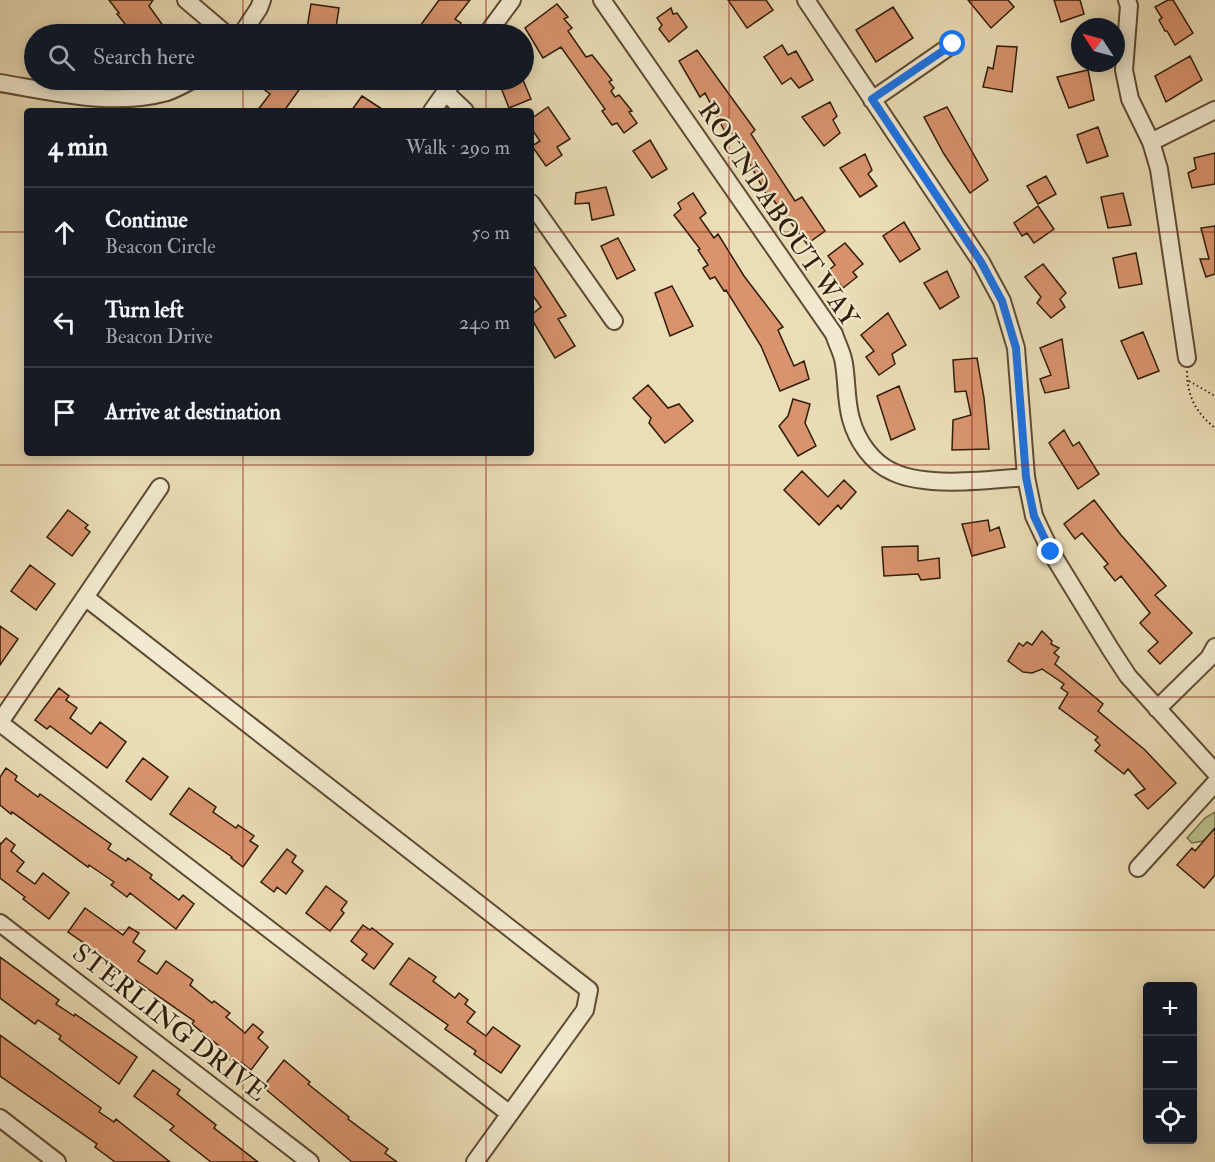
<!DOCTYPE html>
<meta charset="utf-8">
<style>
:root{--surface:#171b24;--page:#20242c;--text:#f1f3f6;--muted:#9ea1a6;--line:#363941}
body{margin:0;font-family:"IM FELL Double Pica",serif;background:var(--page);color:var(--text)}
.controls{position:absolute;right:18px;bottom:18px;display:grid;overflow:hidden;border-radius:6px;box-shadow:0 3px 15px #0003}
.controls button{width:54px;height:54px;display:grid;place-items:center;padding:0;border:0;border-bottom:2px solid var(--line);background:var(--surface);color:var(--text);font:30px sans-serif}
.compass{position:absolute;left:1071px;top:18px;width:54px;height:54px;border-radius:50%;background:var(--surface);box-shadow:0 3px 15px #0003;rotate:306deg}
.stop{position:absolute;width:18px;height:18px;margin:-14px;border:4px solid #1a73e8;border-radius:50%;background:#fff}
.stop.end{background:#1a73e8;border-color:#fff;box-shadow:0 2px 6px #0008}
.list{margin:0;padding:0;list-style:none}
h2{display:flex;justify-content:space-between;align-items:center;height:78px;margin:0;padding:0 24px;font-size:26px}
h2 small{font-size:20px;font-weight:400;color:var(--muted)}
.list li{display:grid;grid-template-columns:39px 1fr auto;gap:18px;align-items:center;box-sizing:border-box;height:90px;padding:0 24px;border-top:2px solid var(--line)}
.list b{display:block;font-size:22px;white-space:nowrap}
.list p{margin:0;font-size:20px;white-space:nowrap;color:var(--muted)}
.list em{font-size:20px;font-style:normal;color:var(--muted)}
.icon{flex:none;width:33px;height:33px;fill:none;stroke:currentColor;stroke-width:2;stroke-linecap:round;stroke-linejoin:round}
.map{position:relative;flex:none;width:1215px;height:1162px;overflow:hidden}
.search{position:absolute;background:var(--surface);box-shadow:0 3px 15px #0003;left:24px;top:24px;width:510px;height:66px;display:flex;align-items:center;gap:15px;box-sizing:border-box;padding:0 21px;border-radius:33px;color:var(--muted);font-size:22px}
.panel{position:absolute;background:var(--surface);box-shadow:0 3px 15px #0003;left:24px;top:108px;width:510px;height:348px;border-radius:6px}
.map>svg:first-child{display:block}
.green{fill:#bac08c;stroke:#756e4a;stroke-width:1.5}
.building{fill:#d9946e;stroke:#301c08;stroke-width:1.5}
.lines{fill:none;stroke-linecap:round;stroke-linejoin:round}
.street-casing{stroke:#5f4c34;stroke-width:20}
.path{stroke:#301c08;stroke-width:2;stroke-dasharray:1.5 3;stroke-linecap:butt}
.street{stroke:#f2ead0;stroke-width:16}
.route{stroke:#1a73e8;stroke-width:8}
.grid{fill:none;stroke:#8f2418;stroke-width:1.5;stroke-opacity:0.55}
.labels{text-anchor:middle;stroke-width:4.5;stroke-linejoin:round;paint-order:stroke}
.street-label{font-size:26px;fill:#301c08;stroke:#f2ead0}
</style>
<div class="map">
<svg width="1215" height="1162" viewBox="0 0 1215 1162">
<rect width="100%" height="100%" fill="#ebdeb7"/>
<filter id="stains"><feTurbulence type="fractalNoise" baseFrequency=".00333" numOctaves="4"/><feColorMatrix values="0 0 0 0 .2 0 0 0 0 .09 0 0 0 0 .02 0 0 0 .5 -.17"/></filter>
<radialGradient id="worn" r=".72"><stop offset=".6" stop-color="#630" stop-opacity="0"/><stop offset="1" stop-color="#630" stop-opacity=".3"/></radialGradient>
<path class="green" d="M 1215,812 L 1215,829 L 1203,841 L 1192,843 L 1187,838 L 1205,818 Z"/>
<path class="building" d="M 109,0 L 153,0 L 149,6 L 169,34 L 133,34 L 117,14 L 119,13 Z
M 439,0 L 470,0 L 455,19 L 461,23 L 453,34 L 430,34 L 420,26 Z
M 728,0 L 766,0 L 773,10 L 747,28 Z
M 968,0 L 1008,0 L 1014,7 L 991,28 Z
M 1054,0 L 1080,0 L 1084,14 L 1061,22 Z
M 1168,0 L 1173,0 L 1193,33 L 1175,45 L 1167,31 L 1165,31 L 1159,20 L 1162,18 L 1155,7 Z
M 311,4 L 339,8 L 335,34 L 306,34 Z
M 557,4 L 568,17 L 564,19 L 572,28 L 568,31 L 586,57 L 592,55 L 612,80 L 609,82 L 614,88 L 611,91 L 615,97 L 619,95 L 632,111 L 629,112 L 637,123 L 624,133 L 617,123 L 612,125 L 602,111 L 605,109 L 561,47 L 543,58 L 525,28 Z
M 893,7 L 913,38 L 876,62 L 856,30 Z
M 671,8 L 673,14 L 677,13 L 687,27 L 669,42 L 659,29 L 662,25 L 657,18 Z
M 782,45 L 788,55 L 796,51 L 813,80 L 799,88 L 791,78 L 782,84 L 764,57 Z
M 997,46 L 1017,47 L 1012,92 L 983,87 L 988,67 L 993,69 Z
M 697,50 L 755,130 L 751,134 L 795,201 L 802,197 L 825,231 L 807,244 L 771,197 L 769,199 L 746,157 L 750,155 L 730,131 L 725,132 L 705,93 L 700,97 L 679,61 Z
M 1190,56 L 1202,80 L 1166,102 L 1155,76 Z
M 1088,70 L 1094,100 L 1069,108 L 1057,77 Z
M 269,80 L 306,80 L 284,111 L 257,111 L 270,94 L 262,88 Z
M 498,80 L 523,80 L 531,99 L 509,108 Z
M 362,96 L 385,111 L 351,111 Z
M 830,102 L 837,116 L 833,120 L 840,133 L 824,146 L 802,117 Z
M 548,107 L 570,139 L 557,147 L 562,155 L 546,166 L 532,146 L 540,141 L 531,128 L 531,119 Z
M 947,107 L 988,180 L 970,193 L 944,154 L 924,117 Z
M 1098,127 L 1108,156 L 1087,163 L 1077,135 Z
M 650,140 L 667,169 L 652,178 L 633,151 Z
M 1215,153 L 1215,184 L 1192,188 L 1188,173 L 1196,169 L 1194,158 Z
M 865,154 L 872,170 L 868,174 L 877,186 L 860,197 L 840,168 Z
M 1046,176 L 1056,194 L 1038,204 L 1027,186 Z
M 606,187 L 614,215 L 592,220 L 589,203 L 575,204 L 576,193 Z
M 693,193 L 706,213 L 700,218 L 714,238 L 718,234 L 744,276 L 783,327 L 778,330 L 794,366 L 804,361 L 809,379 L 780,391 L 761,346 L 726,290 L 724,291 L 715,277 L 710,279 L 703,268 L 708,265 L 698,250 L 700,249 L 674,215 L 681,209 L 678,203 Z
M 1123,193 L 1131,225 L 1108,228 L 1101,197 Z
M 1038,206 L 1054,229 L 1034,243 L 1027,233 L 1022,236 L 1014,223 Z
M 904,222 L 920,249 L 900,262 L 883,236 Z
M 1215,226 L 1215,274 L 1206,277 L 1200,259 L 1209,259 L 1201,228 Z
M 618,238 L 635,270 L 617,279 L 601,246 Z
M 845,243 L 863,264 L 853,272 L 857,277 L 843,288 L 829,270 L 835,265 L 828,256 Z
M 1136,253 L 1142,284 L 1119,288 L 1113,258 Z
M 531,262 L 566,316 L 558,319 L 575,346 L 555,358 L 531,318 L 531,315 L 541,307 L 531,293 Z
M 1043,264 L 1066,293 L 1060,299 L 1065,307 L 1051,318 L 1037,303 L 1041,297 L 1025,277 Z
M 947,271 L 959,297 L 940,309 L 924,283 Z
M 672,286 L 693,326 L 670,336 L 655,293 Z
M 888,313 L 906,345 L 892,354 L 895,364 L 879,375 L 866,357 L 874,351 L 861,335 Z
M 1143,332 L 1159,371 L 1138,379 L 1121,341 Z
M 1062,339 L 1069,388 L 1045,393 L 1040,379 L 1051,375 L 1040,348 Z
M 977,358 L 984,398 L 989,449 L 952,450 L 953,420 L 971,415 L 966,391 L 955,392 L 953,360 Z
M 648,385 L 668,408 L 679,404 L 693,421 L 665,443 L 649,423 L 651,418 L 633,398 Z
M 899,386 L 915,429 L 891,440 L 877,396 Z
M 793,399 L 810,404 L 805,423 L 816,446 L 798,456 L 779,426 L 788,416 Z
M 1064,430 L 1073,446 L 1079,442 L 1099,474 L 1078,489 L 1049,443 Z
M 802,471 L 828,497 L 844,480 L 856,492 L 841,509 L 838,505 L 819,525 L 784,490 Z
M 1094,500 L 1121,535 L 1166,586 L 1155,595 L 1192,633 L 1160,664 L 1148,651 L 1158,642 L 1140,623 L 1150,613 L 1121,576 L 1115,581 L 1104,567 L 1108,564 L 1082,533 L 1075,539 L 1064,524 Z
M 68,510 L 88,525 L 85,528 L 90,532 L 72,556 L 47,537 Z
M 988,520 L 990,531 L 999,527 L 1005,547 L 972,556 L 962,524 Z
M 918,546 L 918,561 L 939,558 L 940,578 L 921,580 L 918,574 L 884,576 L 882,547 Z
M 30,565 L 55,584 L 36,610 L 11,591 Z
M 0,626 L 18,639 L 0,665 Z
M 1042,631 L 1052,641 L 1051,644 L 1059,648 L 1054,653 L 1059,657 L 1055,664 L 1103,704 L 1098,711 L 1145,750 L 1176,783 L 1148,809 L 1135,795 L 1145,789 L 1128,769 L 1124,774 L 1095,751 L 1100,745 L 1095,740 L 1098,737 L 1059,708 L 1068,693 L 1061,688 L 1064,684 L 1042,669 L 1032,673 L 1023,672 L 1008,661 L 1019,643 L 1023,646 L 1027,642 L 1032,645 Z
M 59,688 L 69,696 L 66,700 L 77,708 L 70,718 L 91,734 L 100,722 L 126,742 L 107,768 L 50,726 L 47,729 L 35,720 Z
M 143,758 L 168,777 L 151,800 L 126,781 Z
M 6,768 L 17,776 L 15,780 L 38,797 L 40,794 L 111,844 L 108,849 L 126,861 L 128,858 L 152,875 L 150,878 L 179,900 L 183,895 L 194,904 L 176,929 L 130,893 L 127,897 L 111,885 L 114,882 L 89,865 L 88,867 L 12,812 L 11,814 L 0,805 L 0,777 Z
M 189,788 L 216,807 L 213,812 L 236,828 L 238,825 L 254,836 L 250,841 L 258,846 L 243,867 L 231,858 L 232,857 L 170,814 Z
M 1215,828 L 1215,875 L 1204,888 L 1177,865 L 1192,848 L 1195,851 Z
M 6,838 L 15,845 L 11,851 L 24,862 L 17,871 L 35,884 L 43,873 L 69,893 L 49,919 L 23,899 L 25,897 L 0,878 L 0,843 L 1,844 Z
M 287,849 L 296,856 L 292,862 L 303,871 L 286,894 L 277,887 L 274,892 L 261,882 Z
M 326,886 L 347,902 L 341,910 L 344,913 L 330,931 L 306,913 Z
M 85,908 L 123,935 L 129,927 L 139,933 L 133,942 L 145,951 L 138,961 L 157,974 L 166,961 L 193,980 L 190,985 L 212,1003 L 214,1001 L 230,1013 L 226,1017 L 245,1033 L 253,1024 L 263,1032 L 258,1038 L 268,1047 L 251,1070 L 241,1062 L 238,1066 L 227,1057 L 229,1054 L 192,1024 L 194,1021 L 118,968 L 116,972 L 104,963 L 107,959 L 68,932 Z
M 363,925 L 370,930 L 372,928 L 393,944 L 374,969 L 362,960 L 367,954 L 351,941 Z
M 0,957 L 59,1000 L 56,1004 L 74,1016 L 75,1014 L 137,1057 L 119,1084 L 59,1039 L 61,1036 L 38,1020 L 35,1024 L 0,998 Z
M 409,958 L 436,977 L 433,981 L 455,998 L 459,993 L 468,1000 L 465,1004 L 475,1012 L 467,1022 L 486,1036 L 493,1027 L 520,1046 L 501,1073 L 474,1054 L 476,1051 L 445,1029 L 448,1025 L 390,984 Z
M 0,1035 L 101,1108 L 99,1112 L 114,1122 L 116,1119 L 170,1162 L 115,1162 L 95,1147 L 97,1144 L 0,1076 Z
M 284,1060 L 310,1082 L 308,1084 L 349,1117 L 348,1119 L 388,1149 L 385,1153 L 397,1162 L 352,1162 L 263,1087 Z
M 153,1070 L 180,1090 L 177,1094 L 216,1125 L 214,1128 L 258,1162 L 211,1162 L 170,1130 L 174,1126 L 134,1096 Z"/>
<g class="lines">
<g class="street-casing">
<path id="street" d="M 186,0 L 226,34
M 602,0 L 834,334 C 837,344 843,354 844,364 C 847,382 846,402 851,419 C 857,441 872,463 893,472 C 926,488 990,480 1026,477
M 806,0 L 981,262 L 1002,301 L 1016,348 L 1026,477 L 1034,516 L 1051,552 L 1111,650 L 1128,676 L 1215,772
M 1127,0 L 1129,6 L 1124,70 L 1130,99 L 1151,142 L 1159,169 L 1187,358
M 242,34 L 259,8 L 262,0
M 487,34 L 512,0
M 0,83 C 55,92 112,107 167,92 C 176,89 184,84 192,80
M 445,92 L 465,111
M 872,100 L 953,44
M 432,111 L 454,80
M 1151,142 L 1215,110
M 531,203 L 614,321
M 85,597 L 589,990 L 585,1010 L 475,1162
M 1157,709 L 1209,658 L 1215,647
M 0,722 L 160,487
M 0,723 L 510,1114
M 1138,868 L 1215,783
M 0,923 L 310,1162
M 0,1118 L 57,1162"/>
</g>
<path class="path" d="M 1187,371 C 1187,396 1196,413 1215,428
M 1189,381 L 1215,396"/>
<use href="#street" class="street"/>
</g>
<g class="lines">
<path class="route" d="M 953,44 L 872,99 L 981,262 L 1002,301 L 1016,348 L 1026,477 L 1034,516 L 1051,552"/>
</g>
<path class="grid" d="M 243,0 L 243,34M 486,0 L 486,34M 729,0 L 729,1162M 972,0 L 972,1162M 243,80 L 243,111M 486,80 L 486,111M 0,232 L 27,232M 531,232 L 1215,232M 243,453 L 243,1162M 486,453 L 486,1162M 0,465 L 1215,465M 0,697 L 1215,697M 0,930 L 1215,930"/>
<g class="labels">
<g class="street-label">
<text transform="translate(779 214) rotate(56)" y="9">ROUNDABOUT WAY</text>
<text transform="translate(170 1022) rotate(38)" y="9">STERLING DRIVE</text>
</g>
</g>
<rect width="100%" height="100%" filter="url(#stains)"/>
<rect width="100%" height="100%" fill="url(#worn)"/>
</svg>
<div class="controls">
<button>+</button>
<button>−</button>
<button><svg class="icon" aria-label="locate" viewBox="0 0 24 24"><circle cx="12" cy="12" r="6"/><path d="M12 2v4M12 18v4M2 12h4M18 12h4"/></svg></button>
</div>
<svg class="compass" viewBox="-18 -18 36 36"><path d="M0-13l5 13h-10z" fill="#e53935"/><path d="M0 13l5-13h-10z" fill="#9ea1a6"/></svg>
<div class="stop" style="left:953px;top:44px"></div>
<div class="stop end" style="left:1051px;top:552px"></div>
<div class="search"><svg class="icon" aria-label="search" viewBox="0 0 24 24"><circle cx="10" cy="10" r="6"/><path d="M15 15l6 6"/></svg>Search here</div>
<section class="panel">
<h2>4 min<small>Walk · 290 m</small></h2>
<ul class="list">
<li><svg class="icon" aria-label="ahead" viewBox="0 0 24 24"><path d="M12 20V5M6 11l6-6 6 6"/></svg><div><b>Continue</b><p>Beacon Circle</p></div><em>50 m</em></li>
<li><svg class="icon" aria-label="left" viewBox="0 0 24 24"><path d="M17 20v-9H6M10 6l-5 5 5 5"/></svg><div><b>Turn left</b><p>Beacon Drive</p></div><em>240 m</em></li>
<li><svg class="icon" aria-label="arrive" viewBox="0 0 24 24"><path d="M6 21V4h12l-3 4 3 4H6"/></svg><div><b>Arrive at destination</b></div></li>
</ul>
</section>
</div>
